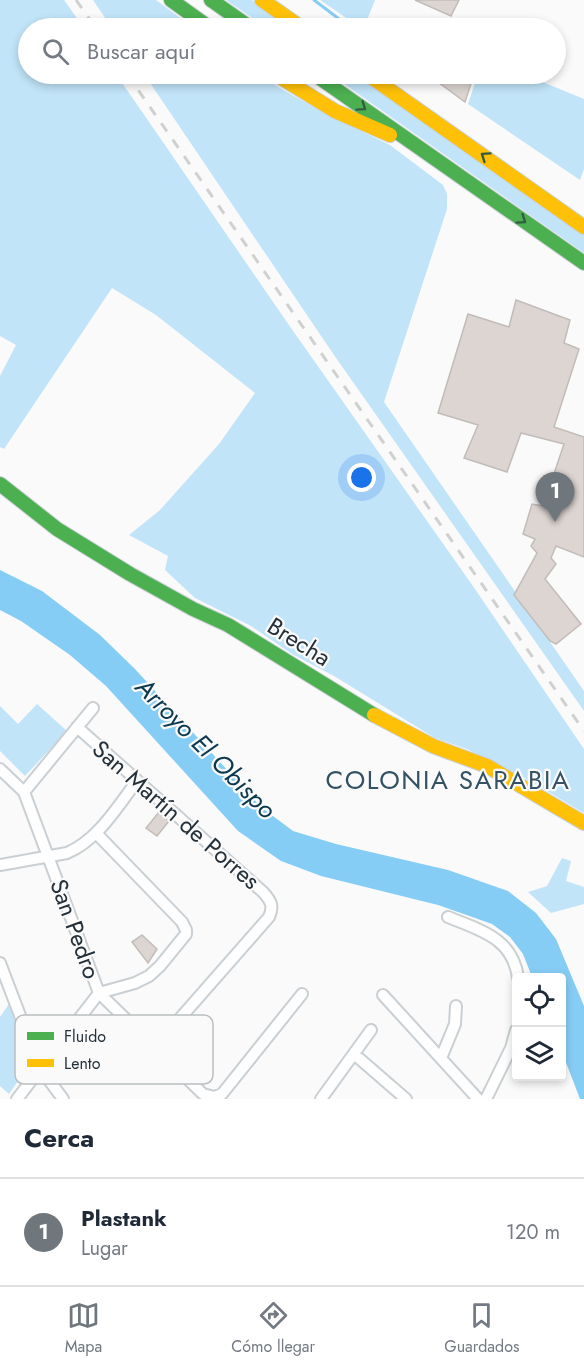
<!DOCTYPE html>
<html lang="es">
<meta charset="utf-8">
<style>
:root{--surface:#fff;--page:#f6f6f7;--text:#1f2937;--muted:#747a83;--line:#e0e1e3;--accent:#6f777d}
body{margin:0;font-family:Jost,sans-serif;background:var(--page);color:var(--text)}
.controls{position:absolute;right:18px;bottom:18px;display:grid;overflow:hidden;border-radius:6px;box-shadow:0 3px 9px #0003}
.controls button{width:54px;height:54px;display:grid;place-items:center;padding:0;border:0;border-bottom:2px solid var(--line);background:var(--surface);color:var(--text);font:30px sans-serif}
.you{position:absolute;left:362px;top:478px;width:21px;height:21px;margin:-15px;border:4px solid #fff;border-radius:50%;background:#1a73e8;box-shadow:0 0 0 9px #1a73e833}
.badge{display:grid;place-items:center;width:39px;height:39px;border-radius:50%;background:var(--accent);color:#fff;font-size:20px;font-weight:700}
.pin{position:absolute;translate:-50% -50px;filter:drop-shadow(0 2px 3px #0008)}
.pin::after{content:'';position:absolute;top:32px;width:21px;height:18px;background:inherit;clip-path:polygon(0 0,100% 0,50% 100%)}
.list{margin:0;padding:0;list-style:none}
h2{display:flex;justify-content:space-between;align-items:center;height:78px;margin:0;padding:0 24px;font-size:26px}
h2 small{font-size:20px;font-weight:400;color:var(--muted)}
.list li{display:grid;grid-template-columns:39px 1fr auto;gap:18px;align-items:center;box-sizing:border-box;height:108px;padding:0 24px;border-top:2px solid var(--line)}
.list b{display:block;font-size:22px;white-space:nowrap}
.list p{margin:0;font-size:20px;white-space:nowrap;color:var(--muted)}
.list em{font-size:20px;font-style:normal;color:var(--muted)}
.icon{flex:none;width:33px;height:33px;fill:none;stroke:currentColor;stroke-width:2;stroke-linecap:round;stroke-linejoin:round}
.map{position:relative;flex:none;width:584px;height:1099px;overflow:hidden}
.search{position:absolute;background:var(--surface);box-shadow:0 3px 9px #0003;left:18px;right:18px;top:18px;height:66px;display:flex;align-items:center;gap:15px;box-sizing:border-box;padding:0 21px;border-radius:33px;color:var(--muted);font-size:22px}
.sheet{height:186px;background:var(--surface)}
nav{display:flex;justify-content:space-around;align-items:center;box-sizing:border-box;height:84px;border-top:2px solid var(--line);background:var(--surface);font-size:16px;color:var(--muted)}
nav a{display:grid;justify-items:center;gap:3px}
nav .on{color:var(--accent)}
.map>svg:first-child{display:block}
.green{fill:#c1e4f9}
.water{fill:#86cdf5}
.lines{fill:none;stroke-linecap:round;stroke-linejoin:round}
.stream{stroke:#86cdf5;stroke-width:3}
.building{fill:#dcd5d2;stroke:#c2bcb9;stroke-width:1.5}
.street-casing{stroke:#c9cfd3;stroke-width:14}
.fast-casing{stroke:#c9cfd3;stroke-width:16}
.slow-casing{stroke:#c9cfd3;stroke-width:16}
.street{stroke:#fefefe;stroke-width:10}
.fast{stroke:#4caf50;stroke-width:14}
.slow{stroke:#ffc107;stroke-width:14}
.rail{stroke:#cfd0d0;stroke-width:3;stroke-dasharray:10 10;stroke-linecap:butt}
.oneway{stroke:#325d42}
.labels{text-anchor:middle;stroke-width:4.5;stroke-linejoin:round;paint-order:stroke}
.street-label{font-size:24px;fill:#24313a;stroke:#fafafa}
.water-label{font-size:26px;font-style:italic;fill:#0c384f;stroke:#fafafa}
.neighbourhood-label{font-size:26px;letter-spacing:1.5px;fill:#355264;stroke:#fafafa}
.key{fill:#fafafa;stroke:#babec0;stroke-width:1.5}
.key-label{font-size:16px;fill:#24313a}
</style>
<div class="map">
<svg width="584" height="1099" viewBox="0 0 584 1099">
<rect width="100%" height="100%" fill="#fafafa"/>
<path class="green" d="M 0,0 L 64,0 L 84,28 L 28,28 L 28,74 L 116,74 L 291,328 L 475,589 L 584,749 L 584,813 L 523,777 L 467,749 L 435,738 L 334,676 L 292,654 L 251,626 L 195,598 L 165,570 L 168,556 L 129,535 L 160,510 L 219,444 L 255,393 L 156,315 L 112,288 L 4,449 L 0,447 L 0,376 L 16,345 L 0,336 Z
M 93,0 L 156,0 L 194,28 L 112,28 Z
M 226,0 L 252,0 L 293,28 L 267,28 Z
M 320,0 L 375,0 L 364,28 L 361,28 Z
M 144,74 L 259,74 L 280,88 L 326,114 L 390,145 L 443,185 L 447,194 L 447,209 L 384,402 L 584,691 L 584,711 L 334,355 Z
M 330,74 L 357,74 L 584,234 L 584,253 Z
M 478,74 L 523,74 L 584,99 L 584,169 L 580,180 L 468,104 Z
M 37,704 L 67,731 L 25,776 L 0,751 L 0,706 L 18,724 Z
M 562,858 L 571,861 L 566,881 L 584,887 L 584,904 L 551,913 L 528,892 L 547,886 Z
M 9,1004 L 30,1064 L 9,1094 L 0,1086 L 0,1017 Z"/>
<path class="water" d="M 0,570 L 42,591 L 100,635 L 135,669 L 261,807 L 293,831 L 336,844 L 448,870 L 508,891 L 536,913 L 556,939 L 584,1006 L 584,1099 L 580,1099 L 562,1052 L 562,978 L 532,977 L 523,954 L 510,937 L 492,924 L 438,905 L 321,876 L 281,861 L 238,831 L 106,686 L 70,655 L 21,621 L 0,610 Z"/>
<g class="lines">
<path class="stream" d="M 314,0 L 351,28"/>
</g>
<path class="building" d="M 415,0 L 459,0 L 451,16 Z
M 441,74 L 474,74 L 465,102 L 438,82 Z
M 516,300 L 570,320 L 564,343 L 579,349 L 554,427 L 584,437 L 584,557 L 556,546 L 551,558 L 556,564 L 545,579 L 581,624 L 556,644 L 550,641 L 514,595 L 537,553 L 531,546 L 535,539 L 523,534 L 532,504 L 543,506 L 564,444 L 521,433 L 507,472 L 464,458 L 478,425 L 438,413 L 468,314 L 509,327 Z
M 159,812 L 169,821 L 157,836 L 146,828 Z
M 142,935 L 157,949 L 148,963 L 132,942 Z"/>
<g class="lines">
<g class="street-casing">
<path id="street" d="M 77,727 L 263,892 C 271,901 274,906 269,917 L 154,1048
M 0,769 L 24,792 L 99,993 L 203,1094 L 214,1097 L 222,1094 L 302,994
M 24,792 L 93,708
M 0,865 L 67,853 C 98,840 117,807 137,781
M 448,917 C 480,930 513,938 518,978
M 0,963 L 40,1068 L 63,1099
M 383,995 L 478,1099
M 354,1054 L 406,1099
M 441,1058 L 455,1024 L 456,1006
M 17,1099 L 99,993 L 135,983 L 149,976 L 160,966 L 186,934 L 186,930 L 182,922 L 96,833
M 321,1099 L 371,1030
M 486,1099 L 511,1048 L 516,1030"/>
</g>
<g class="fast-casing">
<path id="fast" d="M 171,0 L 210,28
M 211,0 L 251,28
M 314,74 L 584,263
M 0,484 L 57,529 L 130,574 L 193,609 L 228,625 L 374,715"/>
</g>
<g class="slow-casing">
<path id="slow" d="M 262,0 L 302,28
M 275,74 L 335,111 L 390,135
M 367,74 L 584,227
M 374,715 L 433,746 L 487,766 L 584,823"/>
</g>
<use href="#street" class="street"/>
<use href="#fast" class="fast"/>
<use href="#slow" class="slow"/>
<path class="rail" d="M 76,0 L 96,28
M 127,74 L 584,731"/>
</g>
<defs><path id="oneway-chevron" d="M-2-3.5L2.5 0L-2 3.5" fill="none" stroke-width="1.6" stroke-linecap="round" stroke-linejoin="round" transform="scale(1.5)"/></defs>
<g class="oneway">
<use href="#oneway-chevron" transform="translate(362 107) rotate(35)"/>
<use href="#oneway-chevron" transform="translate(485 156) rotate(-145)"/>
<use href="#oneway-chevron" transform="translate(522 220) rotate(35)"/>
</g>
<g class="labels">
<g class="street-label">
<text transform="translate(299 642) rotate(32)" y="8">Brecha</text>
<text transform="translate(176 815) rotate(41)" y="8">San Martín de Porres</text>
<text transform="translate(75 929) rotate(70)" y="8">San Pedro</text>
</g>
<g class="water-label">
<text transform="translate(206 748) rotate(45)" y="9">Arroyo El Obispo</text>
</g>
<g class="neighbourhood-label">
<text x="448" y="789">COLONIA SARABIA</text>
</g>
</g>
<rect x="15" y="1015" width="198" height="69" rx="9" class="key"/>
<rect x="27" y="1032" width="27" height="8" fill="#4caf50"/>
<rect x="27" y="1059" width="27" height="8" fill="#ffc107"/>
<g class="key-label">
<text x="64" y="1042">Fluido</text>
<text x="64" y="1069">Lento</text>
</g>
</svg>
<div class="controls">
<button><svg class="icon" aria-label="locate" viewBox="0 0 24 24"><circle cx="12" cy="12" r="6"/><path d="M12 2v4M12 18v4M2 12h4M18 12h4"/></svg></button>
<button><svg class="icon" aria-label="layers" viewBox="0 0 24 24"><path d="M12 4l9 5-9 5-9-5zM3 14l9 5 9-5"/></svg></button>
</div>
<div class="you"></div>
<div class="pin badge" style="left:555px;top:522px">1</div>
<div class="search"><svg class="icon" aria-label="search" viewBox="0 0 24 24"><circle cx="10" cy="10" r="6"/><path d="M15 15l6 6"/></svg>Buscar aquí</div>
</div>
<section class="sheet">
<h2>Cerca<small></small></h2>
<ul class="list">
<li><span class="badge">1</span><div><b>Plastank</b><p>Lugar</p></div><em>120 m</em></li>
</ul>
</section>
<nav>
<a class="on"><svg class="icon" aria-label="map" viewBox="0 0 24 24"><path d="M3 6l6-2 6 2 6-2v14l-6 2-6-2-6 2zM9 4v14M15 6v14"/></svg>Mapa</a>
<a><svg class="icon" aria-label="directions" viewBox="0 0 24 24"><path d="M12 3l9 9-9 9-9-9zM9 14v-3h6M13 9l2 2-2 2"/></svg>Cómo llegar</a>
<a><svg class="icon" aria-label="saved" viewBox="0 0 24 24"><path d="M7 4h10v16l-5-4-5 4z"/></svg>Guardados</a>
</nav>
